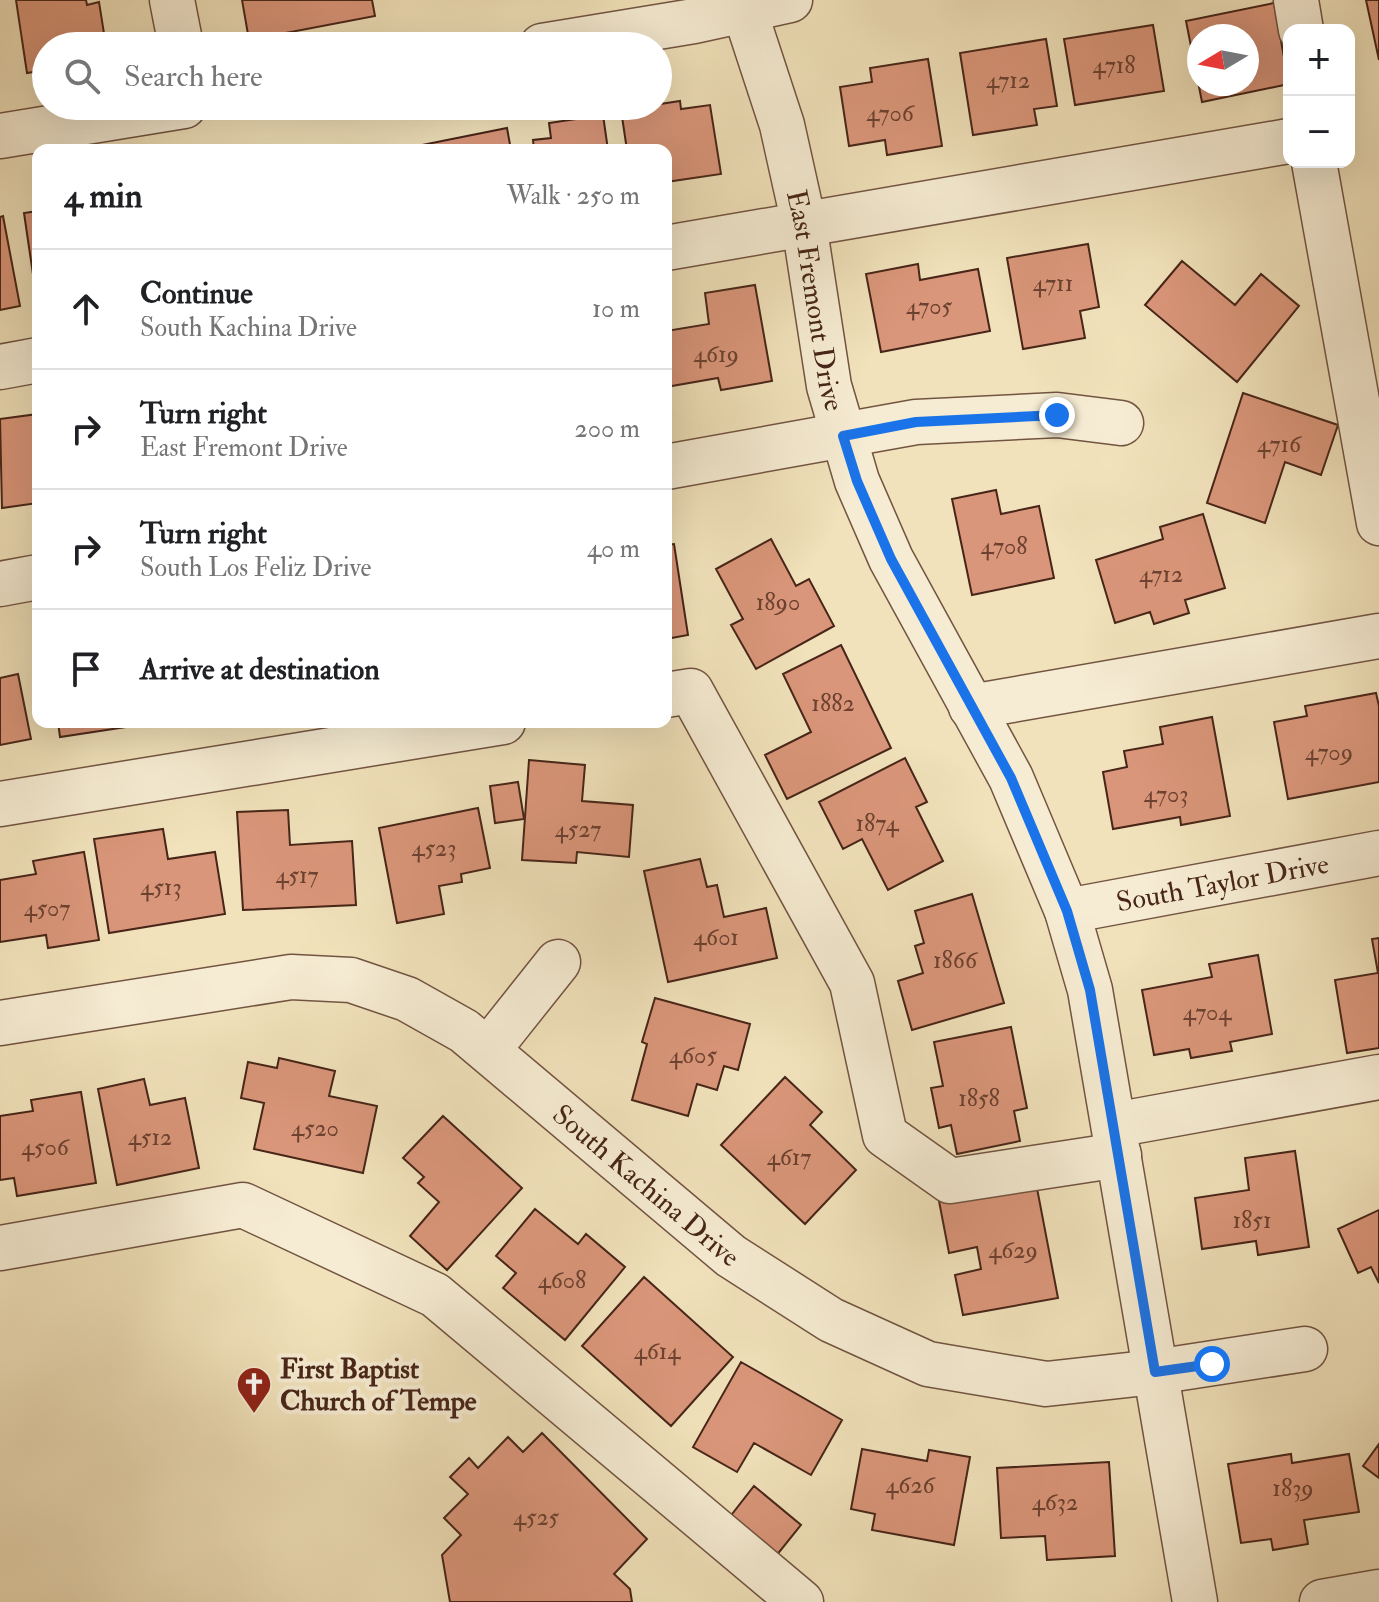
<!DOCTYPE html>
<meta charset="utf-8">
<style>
:root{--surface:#fff;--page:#f6f6f6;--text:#202124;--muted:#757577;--line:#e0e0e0}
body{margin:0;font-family:"IM FELL Double Pica",serif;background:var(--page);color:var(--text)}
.controls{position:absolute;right:24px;top:24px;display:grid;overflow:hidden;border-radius:16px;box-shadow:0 8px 32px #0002}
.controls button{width:72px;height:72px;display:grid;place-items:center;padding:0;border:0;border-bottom:2px solid var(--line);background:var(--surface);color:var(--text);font:40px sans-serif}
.compass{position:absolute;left:1187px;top:24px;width:72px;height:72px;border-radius:50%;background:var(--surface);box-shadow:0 8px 32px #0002;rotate:260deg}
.stop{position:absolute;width:24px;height:24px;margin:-18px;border:6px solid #1a73e8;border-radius:50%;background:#fff}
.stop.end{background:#1a73e8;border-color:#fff;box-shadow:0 2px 8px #0008}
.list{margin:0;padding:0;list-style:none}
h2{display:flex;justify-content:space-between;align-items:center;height:104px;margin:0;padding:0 32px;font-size:34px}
h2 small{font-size:26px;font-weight:400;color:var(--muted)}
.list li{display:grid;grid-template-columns:52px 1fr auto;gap:24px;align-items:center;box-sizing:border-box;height:120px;padding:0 32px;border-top:2px solid var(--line)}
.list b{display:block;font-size:30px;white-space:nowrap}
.list p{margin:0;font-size:26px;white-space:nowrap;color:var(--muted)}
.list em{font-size:26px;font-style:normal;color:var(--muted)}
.icon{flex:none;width:44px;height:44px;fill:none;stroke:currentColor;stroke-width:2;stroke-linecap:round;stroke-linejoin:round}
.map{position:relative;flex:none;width:1379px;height:1602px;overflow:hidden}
.search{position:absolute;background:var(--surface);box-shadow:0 8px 32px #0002;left:32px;top:32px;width:640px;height:88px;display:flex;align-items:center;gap:20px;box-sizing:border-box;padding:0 28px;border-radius:44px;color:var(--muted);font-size:30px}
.panel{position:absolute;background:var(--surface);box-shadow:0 8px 32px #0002;left:32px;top:144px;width:640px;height:584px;border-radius:16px}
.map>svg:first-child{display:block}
.building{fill:#da967a;stroke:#472518;stroke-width:2;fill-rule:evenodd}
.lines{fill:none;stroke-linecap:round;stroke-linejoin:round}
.minor-casing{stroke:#725441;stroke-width:47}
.minor{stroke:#f6ecd3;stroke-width:44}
.route{stroke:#1a73e8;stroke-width:10}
.labels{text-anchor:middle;stroke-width:8;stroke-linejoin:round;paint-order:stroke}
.number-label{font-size:24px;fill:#6c4130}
.street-label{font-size:28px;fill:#472518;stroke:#f6ecd3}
.poi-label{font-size:28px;font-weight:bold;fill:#472518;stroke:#f6ecd3;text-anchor:start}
</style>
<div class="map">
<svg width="1379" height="1602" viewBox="0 0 1379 1602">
<rect width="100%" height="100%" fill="#f1e2bb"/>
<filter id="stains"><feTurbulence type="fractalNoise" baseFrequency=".0025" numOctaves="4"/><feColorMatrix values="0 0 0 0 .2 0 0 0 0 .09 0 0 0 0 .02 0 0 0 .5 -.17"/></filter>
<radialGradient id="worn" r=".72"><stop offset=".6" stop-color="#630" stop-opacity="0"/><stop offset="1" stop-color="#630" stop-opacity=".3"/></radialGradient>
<path class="building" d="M 16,0 L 86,0 L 87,5 L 99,2 L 106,46 L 46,46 L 46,70 L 27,73 Z
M 242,0 L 372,0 L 375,16 L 249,40 Z
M 1366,0 L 1379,0 L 1379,60 Z
M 1274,3 L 1289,84 L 1202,102 L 1186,21 ZM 1199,36 L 1247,36 L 1247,84 L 1199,84 Z
M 1153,25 L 1164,91 L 1075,105 L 1064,39 Z
M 1046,39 L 1057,106 L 1034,109 L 1037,125 L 973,135 L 960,53 Z
M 928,59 L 942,146 L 887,155 L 885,140 L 849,146 L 840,87 L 872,82 L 870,68 Z
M 680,101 L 681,109 L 710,105 L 721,174 L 666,182 L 666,150 L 627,150 L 621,110 Z
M 603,115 L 608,150 L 534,150 L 533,140 L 551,138 L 549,123 Z
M 507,128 L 511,150 L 418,150 L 417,146 Z
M 38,211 L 38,294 L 36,295 L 24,213 Z
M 3,216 L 20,306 L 0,310 L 0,217 Z
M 1088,244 L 1099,307 L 1080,311 L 1085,338 L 1023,349 L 1007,258 Z
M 1182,261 L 1235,305 L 1261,274 L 1299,306 L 1237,382 L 1145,305 Z
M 918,264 L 920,280 L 978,269 L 990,331 L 881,352 L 866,274 Z
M 755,285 L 772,381 L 721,390 L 718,378 L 666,387 L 666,331 L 709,324 L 705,293 Z
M 1243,393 L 1338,425 L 1321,475 L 1285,462 L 1265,523 L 1207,503 Z
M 38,414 L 38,503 L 2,508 L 0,419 Z
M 996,490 L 1001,514 L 1039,506 L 1054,578 L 972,595 L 952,499 Z
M 1203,514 L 1225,588 L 1185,600 L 1189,613 L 1154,624 L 1150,612 L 1115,623 L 1096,560 L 1163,539 L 1160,527 Z
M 771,539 L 796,586 L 809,579 L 834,626 L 756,669 L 731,625 L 743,619 L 716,569 Z
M 674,544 L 688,635 L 666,639 L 666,545 Z
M 841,645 L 891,748 L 787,799 L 765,755 L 811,732 L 783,674 Z
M 18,674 L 31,739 L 0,745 L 0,678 Z
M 1376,693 L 1379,706 L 1379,782 L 1288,799 L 1274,722 L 1307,716 L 1305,706 Z
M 1212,717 L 1230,816 L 1181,825 L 1180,817 L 1113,829 L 1103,772 L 1127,767 L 1124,751 L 1163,744 L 1160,727 Z
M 58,722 L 145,722 L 146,724 L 60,737 Z
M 905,758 L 927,802 L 916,807 L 943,861 L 888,890 L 862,839 L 843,849 L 819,802 Z
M 529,760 L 585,765 L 582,801 L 633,805 L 629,857 L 577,852 L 576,863 L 522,860 Z
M 518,782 L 524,819 L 495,823 L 490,786 Z
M 478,808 L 490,868 L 461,874 L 462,882 L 439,886 L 444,914 L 397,923 L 379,828 Z
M 288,810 L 290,845 L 352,841 L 356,905 L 243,910 L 237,812 Z
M 163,829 L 168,859 L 215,852 L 225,914 L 109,933 L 94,839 Z
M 84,852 L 99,940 L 48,948 L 46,935 L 0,942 L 0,880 L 36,874 L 33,861 Z
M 700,859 L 707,887 L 717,885 L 724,917 L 766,908 L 777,958 L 668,982 L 644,871 Z
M 972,894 L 1004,1003 L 912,1030 L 898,981 L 923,973 L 915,946 L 924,943 L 915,911 Z
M 1379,938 L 1379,1048 L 1347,1053 L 1335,980 L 1378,973 L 1372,939 Z
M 1258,955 L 1272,1034 L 1230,1042 L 1232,1051 L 1191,1058 L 1189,1049 L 1154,1055 L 1142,990 L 1212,977 L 1209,964 Z
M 655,998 L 750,1024 L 738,1070 L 724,1066 L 717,1090 L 697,1084 L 688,1116 L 632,1100 L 647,1044 L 642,1042 Z
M 1011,1027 L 1027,1108 L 1014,1111 L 1020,1141 L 957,1154 L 951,1125 L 939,1128 L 931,1088 L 943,1086 L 934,1042 Z
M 279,1058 L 335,1071 L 329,1096 L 377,1106 L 363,1173 L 254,1149 L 264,1103 L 241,1098 L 248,1062 L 277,1068 Z
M 785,1077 L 822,1112 L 810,1125 L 856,1170 L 805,1224 L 721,1145 Z
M 144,1079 L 150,1105 L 185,1098 L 199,1168 L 117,1185 L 98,1089 Z
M 81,1092 L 96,1183 L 17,1196 L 14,1178 L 0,1180 L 0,1116 L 33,1111 L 31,1100 Z
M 443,1116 L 522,1188 L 447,1270 L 410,1236 L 439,1202 L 418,1183 L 424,1177 L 403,1158 Z
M 1295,1151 L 1309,1247 L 1258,1255 L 1256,1241 L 1202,1249 L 1195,1198 L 1249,1190 L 1245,1158 Z
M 1036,1183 L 1058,1298 L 963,1315 L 955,1275 L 981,1269 L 977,1247 L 949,1253 L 939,1201 Z
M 535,1209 L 578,1244 L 586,1234 L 625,1267 L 565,1340 L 503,1288 L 516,1273 L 496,1256 Z
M 1379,1210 L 1379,1283 L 1371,1267 L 1358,1273 L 1338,1229 Z
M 644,1277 L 733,1357 L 671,1426 L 582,1346 Z
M 741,1362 L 842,1420 L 811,1475 L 754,1443 L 737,1472 L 693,1447 Z
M 542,1433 L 647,1539 L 614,1574 L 630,1589 L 632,1602 L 450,1602 L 442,1555 L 461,1535 L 444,1518 L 468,1494 L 450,1477 L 469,1458 L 478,1468 L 508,1437 L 523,1452 Z
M 1379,1444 L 1379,1478 L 1363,1466 Z
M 862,1449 L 927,1461 L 929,1450 L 970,1457 L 954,1545 L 872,1530 L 875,1514 L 851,1509 Z
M 1291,1454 L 1292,1463 L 1349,1454 L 1359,1512 L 1304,1520 L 1308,1544 L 1273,1550 L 1271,1539 L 1241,1543 L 1228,1464 Z
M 1109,1462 L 1115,1556 L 1047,1560 L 1045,1536 L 1001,1538 L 997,1468 Z
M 754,1486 L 801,1525 L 776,1556 L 729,1518 Z"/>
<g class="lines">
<g class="minor-casing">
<g id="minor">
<path d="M 172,0 L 181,46"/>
<path id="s1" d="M 741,0 L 782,125 L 804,224 L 829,386 L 857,481 L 891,559 L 1011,778 L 1067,911 L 1090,990 L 1195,1602"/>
<path d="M 1296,0 L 1301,30"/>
<path d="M 542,46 L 694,21 L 790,0"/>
<path d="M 0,136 L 184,106"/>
<path d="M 1314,162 L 1379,523"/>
<path d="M 666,248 L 1289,141"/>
<path d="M 0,367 L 38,360"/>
<path d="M 666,467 L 916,422 L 1057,415 L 1121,423"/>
<path d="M 0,584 L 38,577"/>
<path d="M 666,695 L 691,691 L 852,983 L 885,1135 L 950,1181 L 1119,1155"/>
<path d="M 971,707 L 1379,636"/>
<path d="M 0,804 L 503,722"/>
<path id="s2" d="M 1067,911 L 1379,853"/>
<path id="s3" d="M 0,1023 L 291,977 L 351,980 L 407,999 L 464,1031 L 731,1256 L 831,1320 L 928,1364 L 1046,1384 L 1155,1372 L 1305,1349"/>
<path d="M 488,1050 L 558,962"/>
<path d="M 1114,1125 L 1379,1077"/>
<path d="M 0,1248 L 243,1205 L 435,1295 L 801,1602"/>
<path d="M 1322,1602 L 1379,1592"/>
</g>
</g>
<use href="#minor" class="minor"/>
</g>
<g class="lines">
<path class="route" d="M 1057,415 L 916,422 L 843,436 L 857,481 L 891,559 L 1011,778 L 1067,911 L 1090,990 L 1155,1372 L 1212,1364"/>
</g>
<defs>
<g id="church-pin" transform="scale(1.8)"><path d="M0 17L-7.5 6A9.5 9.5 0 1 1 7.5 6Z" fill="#8f2418" stroke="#f6ecd3"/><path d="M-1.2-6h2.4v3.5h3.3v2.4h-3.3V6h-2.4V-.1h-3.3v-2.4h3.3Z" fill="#fff"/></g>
</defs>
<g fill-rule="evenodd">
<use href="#church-pin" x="254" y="1384"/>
</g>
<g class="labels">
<g class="number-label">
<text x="1114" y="73">4718</text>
<text x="1008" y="88">4712</text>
<text x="890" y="121">4706</text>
<text x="1053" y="291">4711</text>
<text x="929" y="314">4705</text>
<text x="716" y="362">4619</text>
<text x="1279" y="452">4716</text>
<text x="1004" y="554">4708</text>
<text x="1161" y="582">4712</text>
<text x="778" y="610">1890</text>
<text x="833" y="711">1882</text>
<text x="1329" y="760">4709</text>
<text x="1166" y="802">4703</text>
<text x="877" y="831">1874</text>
<text x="578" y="837">4527</text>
<text x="434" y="856">4523</text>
<text x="297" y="883">4517</text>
<text x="161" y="895">4513</text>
<text x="47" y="916">4507</text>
<text x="716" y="945">4601</text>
<text x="955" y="968">1866</text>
<text x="1207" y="1020">4704</text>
<text x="693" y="1063">4605</text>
<text x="979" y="1106">1858</text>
<text x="315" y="1136">4520</text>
<text x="150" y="1145">4512</text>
<text x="45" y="1155">4506</text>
<text x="789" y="1165">4617</text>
<text x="1252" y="1228">1851</text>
<text x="1013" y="1258">4629</text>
<text x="562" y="1288">4608</text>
<text x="657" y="1359">4614</text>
<text x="910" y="1493">4626</text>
<text x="1293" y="1496">1839</text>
<text x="1055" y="1510">4632</text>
<text x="536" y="1525">4525</text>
</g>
<g class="street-label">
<text dy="10" stroke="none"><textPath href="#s1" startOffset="310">East Fremont Drive</textPath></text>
<text dy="10" stroke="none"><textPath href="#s2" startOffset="158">South Taylor Drive</textPath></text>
<text dy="10" stroke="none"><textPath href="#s3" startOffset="718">South Kachina Drive</textPath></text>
</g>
<g class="poi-label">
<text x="280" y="1378">First Baptist<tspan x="280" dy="32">Church of Tempe</tspan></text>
</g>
</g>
<rect width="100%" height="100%" filter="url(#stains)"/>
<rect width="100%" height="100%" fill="url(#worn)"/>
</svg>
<div class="controls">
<button>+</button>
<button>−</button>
</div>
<svg class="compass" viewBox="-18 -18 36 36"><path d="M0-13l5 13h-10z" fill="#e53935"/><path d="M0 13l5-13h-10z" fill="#757577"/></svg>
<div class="stop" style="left:1212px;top:1364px"></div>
<div class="stop end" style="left:1057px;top:415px"></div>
<div class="search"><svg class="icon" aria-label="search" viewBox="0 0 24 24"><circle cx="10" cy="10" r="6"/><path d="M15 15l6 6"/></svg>Search here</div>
<section class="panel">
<h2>4 min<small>Walk · 250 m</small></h2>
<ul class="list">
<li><svg class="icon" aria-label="ahead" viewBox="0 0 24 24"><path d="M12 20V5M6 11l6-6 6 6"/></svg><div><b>Continue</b><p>South Kachina Drive</p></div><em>10 m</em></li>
<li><svg class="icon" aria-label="right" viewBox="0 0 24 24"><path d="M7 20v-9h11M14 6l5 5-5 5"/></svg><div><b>Turn right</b><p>East Fremont Drive</p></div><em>200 m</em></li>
<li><svg class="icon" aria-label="right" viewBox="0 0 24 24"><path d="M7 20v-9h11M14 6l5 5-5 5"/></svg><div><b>Turn right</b><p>South Los Feliz Drive</p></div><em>40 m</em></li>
<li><svg class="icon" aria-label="arrive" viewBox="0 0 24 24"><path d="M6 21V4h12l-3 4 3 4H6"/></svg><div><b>Arrive at destination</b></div></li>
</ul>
</section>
</div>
